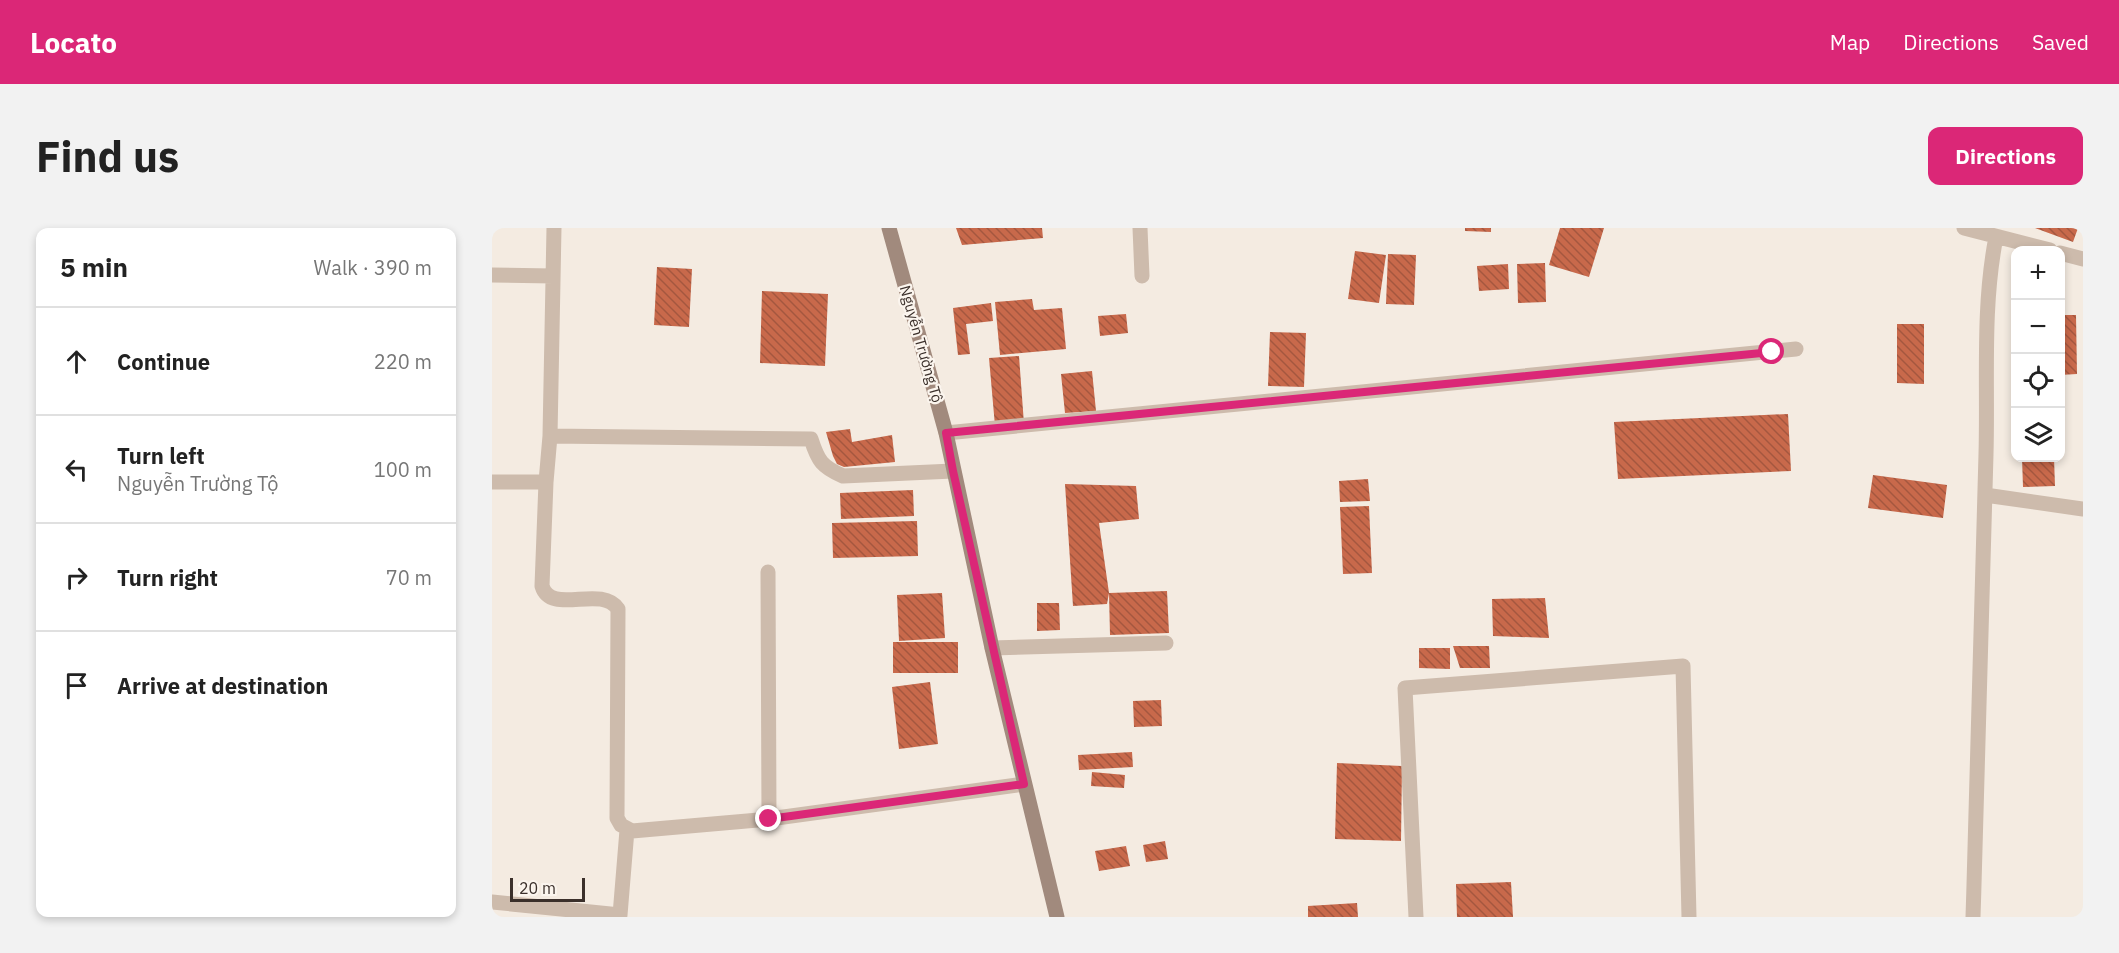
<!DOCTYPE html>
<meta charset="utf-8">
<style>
:root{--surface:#fff;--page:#f2f2f2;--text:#222;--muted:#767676;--line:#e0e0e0;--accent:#db2777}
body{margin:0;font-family:"IBM Plex Sans",sans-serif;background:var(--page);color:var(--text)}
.controls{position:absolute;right:18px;top:18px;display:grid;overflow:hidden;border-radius:12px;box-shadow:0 3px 9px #0003}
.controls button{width:54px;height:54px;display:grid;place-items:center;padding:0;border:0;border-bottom:2px solid var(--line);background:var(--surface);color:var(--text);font:30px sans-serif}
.scale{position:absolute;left:18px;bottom:15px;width:75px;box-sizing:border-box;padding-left:6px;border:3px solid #3b302b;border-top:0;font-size:16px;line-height:21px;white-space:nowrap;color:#3b302b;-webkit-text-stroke:4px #fbf5ee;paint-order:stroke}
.stop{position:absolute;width:18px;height:18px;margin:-14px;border:4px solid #db2777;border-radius:50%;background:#fff}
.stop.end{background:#db2777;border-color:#fff;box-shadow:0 2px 6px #0008}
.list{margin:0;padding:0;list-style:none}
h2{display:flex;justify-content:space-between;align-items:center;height:78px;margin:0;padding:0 24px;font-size:26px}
h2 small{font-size:20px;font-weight:400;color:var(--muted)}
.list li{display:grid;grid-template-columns:39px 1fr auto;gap:18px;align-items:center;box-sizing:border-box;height:108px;padding:0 24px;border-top:2px solid var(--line)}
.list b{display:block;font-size:22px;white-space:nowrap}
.list p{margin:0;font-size:20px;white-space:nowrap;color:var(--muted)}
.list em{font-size:20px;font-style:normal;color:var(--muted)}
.icon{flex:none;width:33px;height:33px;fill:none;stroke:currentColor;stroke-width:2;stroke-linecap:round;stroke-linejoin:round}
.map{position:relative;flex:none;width:1591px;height:689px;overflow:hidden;border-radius:12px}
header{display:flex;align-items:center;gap:36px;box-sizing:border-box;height:84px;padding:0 30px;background:var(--accent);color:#fff}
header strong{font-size:28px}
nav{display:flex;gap:33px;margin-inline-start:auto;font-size:21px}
.intro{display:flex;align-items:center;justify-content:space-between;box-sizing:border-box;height:144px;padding:0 36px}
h1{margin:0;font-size:42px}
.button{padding:15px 27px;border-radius:12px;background:var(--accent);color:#fff;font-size:21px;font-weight:700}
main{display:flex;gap:36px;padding:0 36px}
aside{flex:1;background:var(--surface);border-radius:12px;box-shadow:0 3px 9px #0003}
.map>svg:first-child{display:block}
.building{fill:url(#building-back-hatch)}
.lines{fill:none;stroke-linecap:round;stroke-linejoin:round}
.minor{stroke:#cdbbac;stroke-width:15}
.secondary{stroke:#a18a7d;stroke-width:15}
.route{stroke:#db2777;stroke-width:8}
.labels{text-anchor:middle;stroke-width:4.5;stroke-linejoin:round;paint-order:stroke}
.street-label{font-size:15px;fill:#3b302b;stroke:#fbf5ee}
</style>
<header>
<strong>Locato</strong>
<nav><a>Map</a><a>Directions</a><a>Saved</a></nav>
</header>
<div class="intro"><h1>Find us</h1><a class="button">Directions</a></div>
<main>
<aside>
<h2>5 min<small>Walk · 390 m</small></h2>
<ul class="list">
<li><svg class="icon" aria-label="ahead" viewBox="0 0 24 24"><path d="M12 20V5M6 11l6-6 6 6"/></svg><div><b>Continue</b></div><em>220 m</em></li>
<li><svg class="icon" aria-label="left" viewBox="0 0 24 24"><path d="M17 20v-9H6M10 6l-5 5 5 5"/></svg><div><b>Turn left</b><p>Nguyễn Trường Tộ</p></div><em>100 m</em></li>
<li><svg class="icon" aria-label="right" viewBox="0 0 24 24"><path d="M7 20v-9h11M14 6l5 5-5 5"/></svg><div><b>Turn right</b></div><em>70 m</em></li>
<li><svg class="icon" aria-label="arrive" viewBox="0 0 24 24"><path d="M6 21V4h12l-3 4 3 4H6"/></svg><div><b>Arrive at destination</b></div></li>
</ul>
</aside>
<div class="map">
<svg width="1591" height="689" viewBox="0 0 1591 689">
<defs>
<pattern id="building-back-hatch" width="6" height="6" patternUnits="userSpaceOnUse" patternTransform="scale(1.5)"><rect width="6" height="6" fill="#c8694b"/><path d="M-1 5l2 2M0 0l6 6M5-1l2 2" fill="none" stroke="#a4573f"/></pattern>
</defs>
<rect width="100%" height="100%" fill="#f4ebe1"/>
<path class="building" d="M 464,0 L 550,0 L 551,10 L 470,17 Z
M 973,0 L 999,0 L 999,4 L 973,3 Z
M 1068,0 L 1112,0 L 1097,49 L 1057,37 Z
M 1543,0 L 1586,0 L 1581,14 Z
M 863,23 L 894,27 L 887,75 L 856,71 Z
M 896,26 L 924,27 L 922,77 L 894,76 Z
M 1053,35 L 1054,74 L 1026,75 L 1025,36 Z
M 1016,36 L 1017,61 L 987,63 L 985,38 Z
M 165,39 L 200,41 L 197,99 L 162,97 Z
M 270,63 L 336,66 L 333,138 L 268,135 Z
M 540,71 L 542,82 L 570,80 L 574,121 L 508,127 L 503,74 Z
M 499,75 L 501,93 L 474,96 L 478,126 L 466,127 L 461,80 Z
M 634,86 L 636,105 L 608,108 L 606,88 Z
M 1568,87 L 1584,87 L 1585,146 L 1568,147 Z
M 1405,96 L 1432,96 L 1432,156 L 1405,155 Z
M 778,104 L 814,105 L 812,159 L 776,158 Z
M 527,128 L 532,196 L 503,198 L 497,130 Z
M 600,143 L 604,183 L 573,185 L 569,146 Z
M 1296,186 L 1299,243 L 1126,251 L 1122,194 Z
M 358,201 L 360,214 L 400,207 L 403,234 L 352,239 L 345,236 L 341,228 L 334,204 Z
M 1530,230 L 1562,230 L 1563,258 L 1531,259 Z
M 1381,247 L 1455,257 L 1451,290 L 1376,280 Z
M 876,251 L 878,273 L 848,274 L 847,253 Z
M 573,256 L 644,258 L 647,291 L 607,295 L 617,365 L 615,376 L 581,378 Z
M 421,262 L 422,288 L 349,291 L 348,265 Z
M 877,278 L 880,345 L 851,346 L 848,279 Z
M 425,293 L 426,328 L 341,330 L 340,295 Z
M 675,363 L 677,405 L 618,407 L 617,365 Z
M 450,365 L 453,410 L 407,413 L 405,367 Z
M 1053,370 L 1057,410 L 1001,408 L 1000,371 Z
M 545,375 L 567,375 L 568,402 L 545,403 Z
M 401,414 L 466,414 L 466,445 L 401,445 Z
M 961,418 L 997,418 L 998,440 L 968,440 Z
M 927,420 L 958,420 L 958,441 L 927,440 Z
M 438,454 L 446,516 L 407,521 L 400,459 Z
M 669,472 L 670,498 L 642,499 L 641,473 Z
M 640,524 L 641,539 L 587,542 L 586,527 Z
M 845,535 L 910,538 L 909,613 L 843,611 Z
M 600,544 L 633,547 L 632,560 L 599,558 Z
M 673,613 L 676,631 L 654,634 L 651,617 Z
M 634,618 L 638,638 L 607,643 L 603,623 Z
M 1019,654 L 1021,689 L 965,689 L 964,656 Z
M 865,675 L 866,689 L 816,689 L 816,678 Z"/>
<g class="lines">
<path class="minor" d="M 62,0 L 58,208 L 54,254 L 50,358 C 59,388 109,356 126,381 L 125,590 L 129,597 L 140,603 L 277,591 L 532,556
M 648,0 L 650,48
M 1472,0 L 1558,22
M 1568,25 L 1591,31
M 0,47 L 61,48
M 454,205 L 1304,121
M 58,208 L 319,211 C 326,233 330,239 351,248 L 461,243
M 0,254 L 54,254
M 1493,267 L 1591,281
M 276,344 L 277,591
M 500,420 L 674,415
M 0,674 L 128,687 L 135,602
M 924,689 L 913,460 L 1191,438 L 1197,689
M 1481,689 C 1486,535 1489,381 1494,226 C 1496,155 1490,80 1504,9"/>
<path class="secondary" d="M 397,0 L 454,205 L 500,420 L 565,689"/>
</g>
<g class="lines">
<path class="route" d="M 277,591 L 532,556 L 461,243 L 454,205 L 1280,124"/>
</g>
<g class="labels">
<g class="street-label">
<text transform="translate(429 116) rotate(74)" y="5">Nguyễn Trường Tộ</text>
</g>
</g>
</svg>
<div class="controls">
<button>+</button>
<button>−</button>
<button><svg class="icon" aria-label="locate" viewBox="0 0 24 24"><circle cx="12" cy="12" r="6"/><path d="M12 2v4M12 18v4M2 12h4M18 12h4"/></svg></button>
<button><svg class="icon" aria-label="layers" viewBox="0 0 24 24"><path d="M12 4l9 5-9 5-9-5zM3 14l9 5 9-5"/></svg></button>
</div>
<div class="scale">20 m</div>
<div class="stop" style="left:1280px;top:124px"></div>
<div class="stop end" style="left:277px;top:591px"></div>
</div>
</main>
